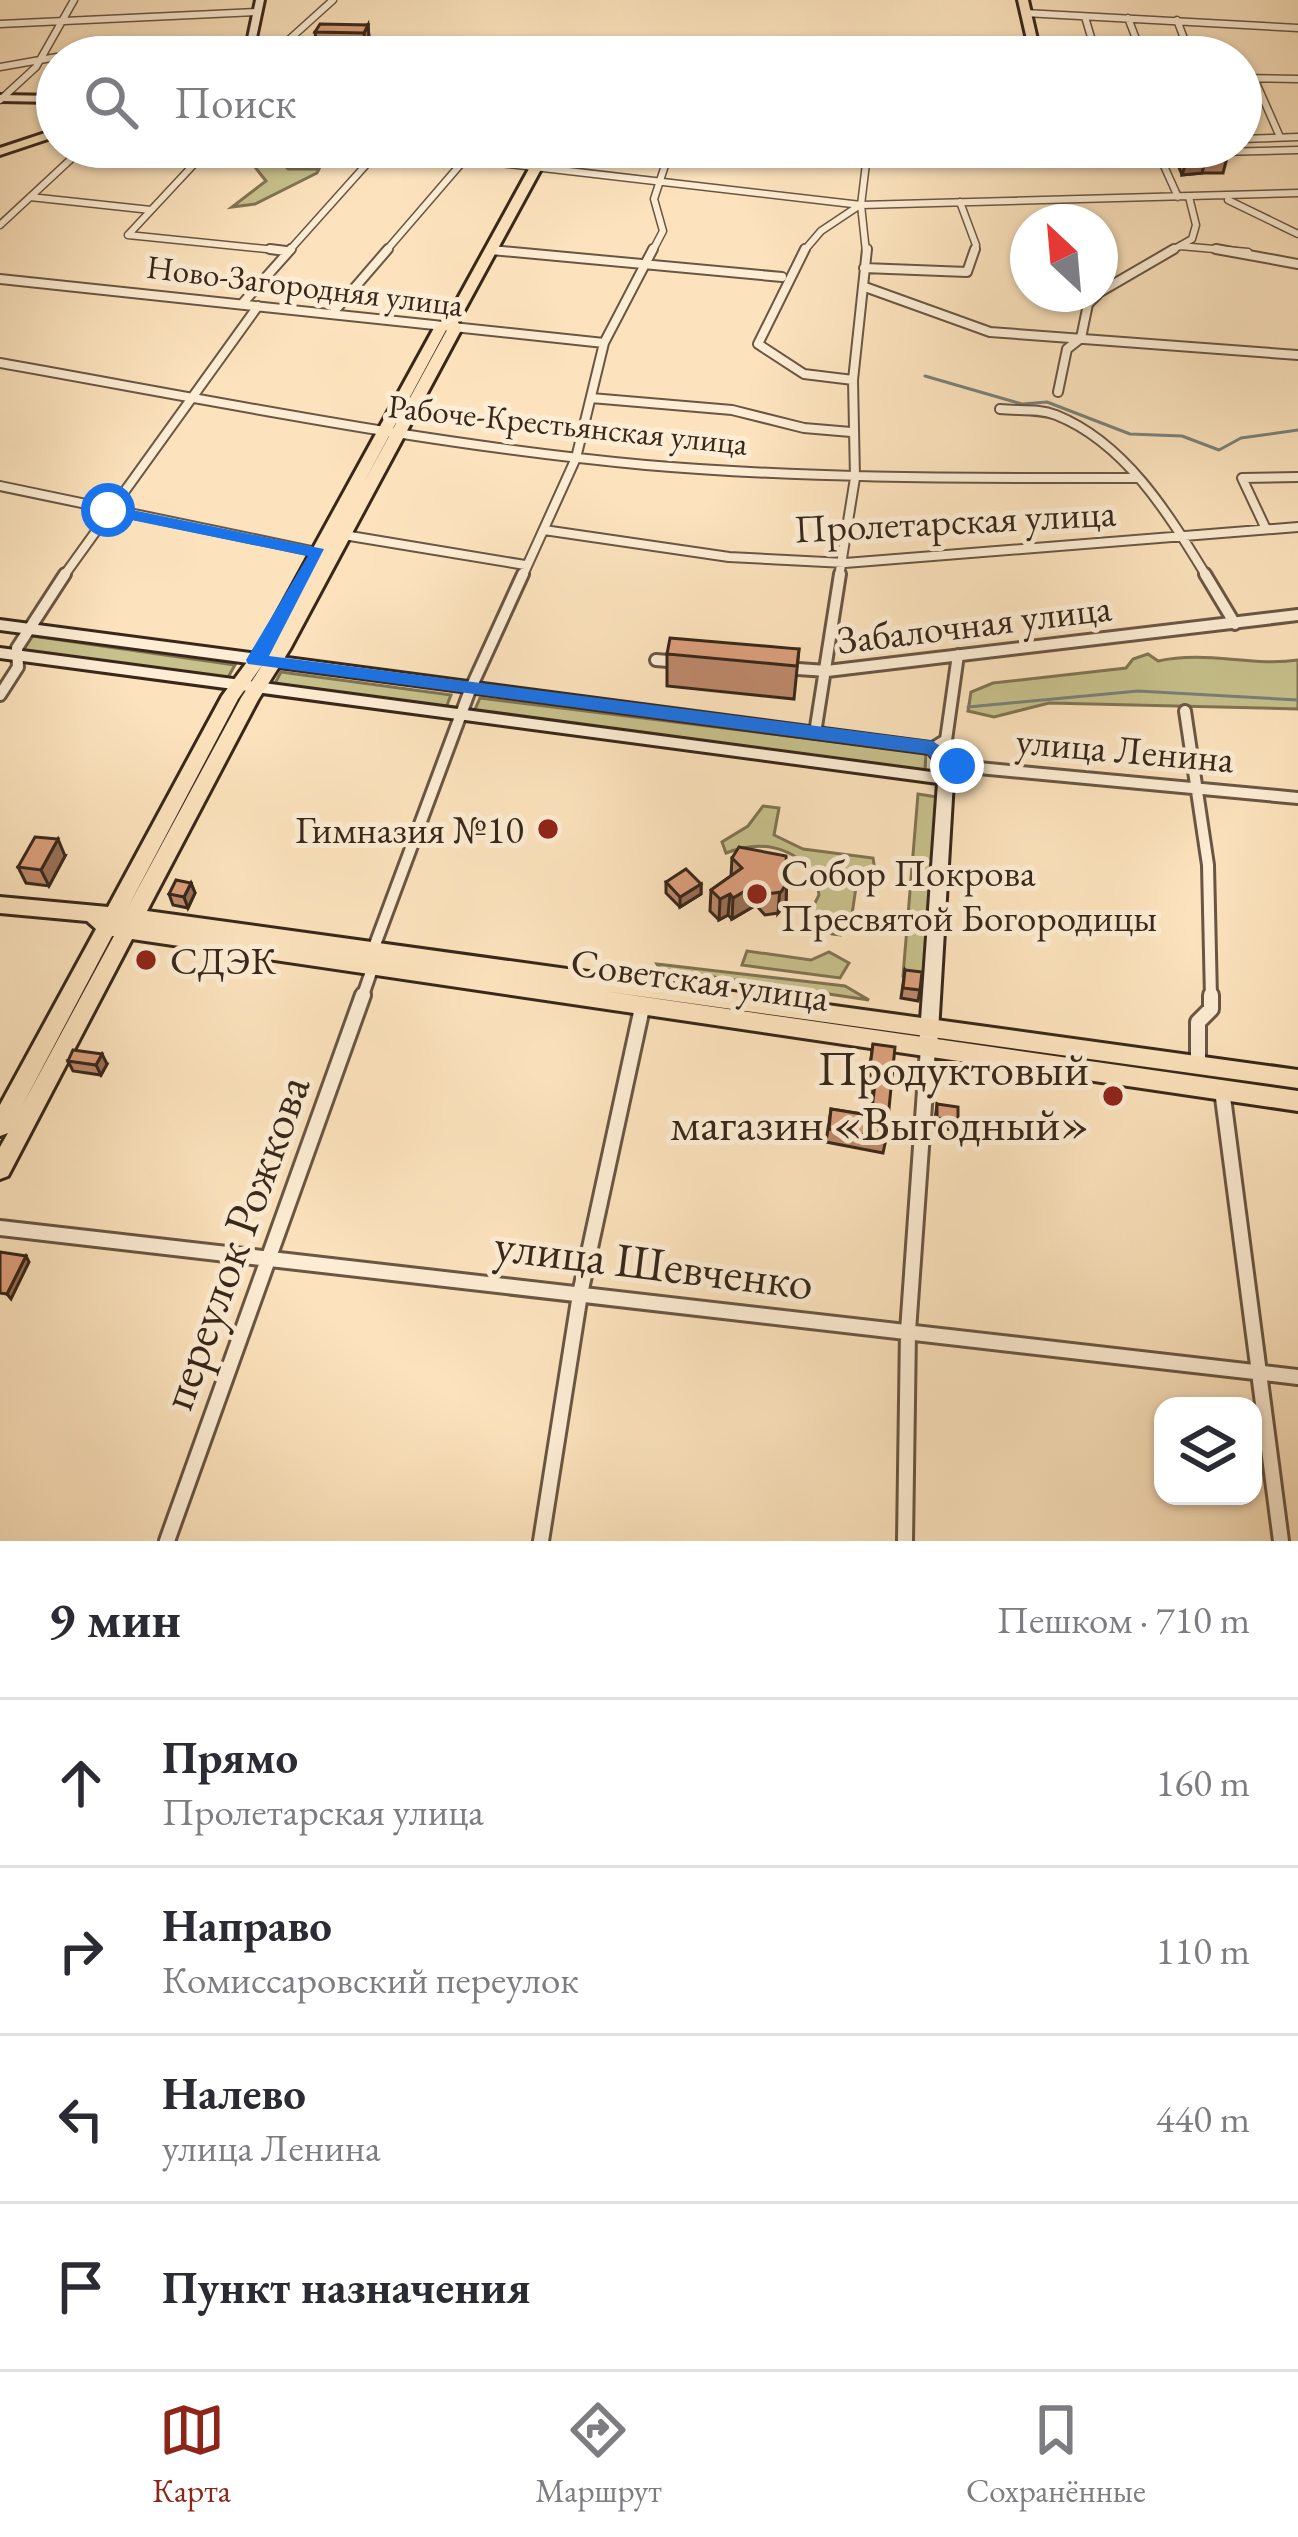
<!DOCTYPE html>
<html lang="ru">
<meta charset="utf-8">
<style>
:root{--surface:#fff;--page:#f7f7f7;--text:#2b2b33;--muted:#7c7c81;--line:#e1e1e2;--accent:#8f2418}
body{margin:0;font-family:"EB Garamond",serif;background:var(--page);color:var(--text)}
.controls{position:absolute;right:36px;bottom:36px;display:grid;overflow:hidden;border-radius:24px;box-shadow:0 3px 9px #0004}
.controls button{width:108px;height:108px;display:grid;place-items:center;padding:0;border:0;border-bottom:3px solid var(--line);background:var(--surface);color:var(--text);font:60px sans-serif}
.compass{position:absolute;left:1010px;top:204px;width:108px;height:108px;border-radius:50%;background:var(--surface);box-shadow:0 3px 9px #0004;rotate:334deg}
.stop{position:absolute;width:36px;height:36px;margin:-27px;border:9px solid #1a73e8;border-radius:50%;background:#fff}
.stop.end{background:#1a73e8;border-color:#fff;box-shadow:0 3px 12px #0008}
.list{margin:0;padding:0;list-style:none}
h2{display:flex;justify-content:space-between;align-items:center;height:156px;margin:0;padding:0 48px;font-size:51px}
h2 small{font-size:39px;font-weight:400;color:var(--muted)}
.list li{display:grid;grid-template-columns:78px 1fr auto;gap:36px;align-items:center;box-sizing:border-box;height:168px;padding:0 48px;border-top:3px solid var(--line)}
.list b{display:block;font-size:45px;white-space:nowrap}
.list p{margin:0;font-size:39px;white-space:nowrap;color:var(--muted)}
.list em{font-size:39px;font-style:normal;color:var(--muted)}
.icon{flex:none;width:66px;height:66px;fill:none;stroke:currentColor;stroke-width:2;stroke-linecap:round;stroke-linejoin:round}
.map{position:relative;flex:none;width:1298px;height:1541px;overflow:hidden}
.search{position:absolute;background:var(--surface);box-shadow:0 3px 9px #0004;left:36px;right:36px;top:36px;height:132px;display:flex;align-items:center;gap:30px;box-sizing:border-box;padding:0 42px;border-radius:66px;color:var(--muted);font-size:45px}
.sheet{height:828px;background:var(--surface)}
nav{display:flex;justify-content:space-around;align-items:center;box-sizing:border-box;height:168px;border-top:3px solid var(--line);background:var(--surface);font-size:33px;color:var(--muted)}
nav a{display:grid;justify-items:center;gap:6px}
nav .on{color:var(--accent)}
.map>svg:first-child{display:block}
.green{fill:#c7c18c;stroke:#807453;stroke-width:3}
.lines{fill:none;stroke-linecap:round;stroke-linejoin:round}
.stream{stroke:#788079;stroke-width:3}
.street-far3-casing{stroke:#695643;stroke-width:9}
.street-far2-casing{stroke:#695643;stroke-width:12}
.street-far1-casing{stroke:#695643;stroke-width:16}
.street-casing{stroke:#695643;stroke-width:20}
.secondary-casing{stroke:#38271a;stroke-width:6}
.primary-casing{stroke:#38271a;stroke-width:6}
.street-far3{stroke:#fdedd4;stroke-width:6}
.street-far2{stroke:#fdedd4;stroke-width:8}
.street-far1{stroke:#fdedd4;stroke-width:10}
.street{stroke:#fdedd4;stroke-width:14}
.secondary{fill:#fdedd4;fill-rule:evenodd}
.primary{fill:#fce3bd;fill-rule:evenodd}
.wall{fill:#bd896b;stroke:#38271a;stroke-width:3}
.shaded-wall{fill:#9a6f57;stroke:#38271a;stroke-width:3}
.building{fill:#dc9f7c;stroke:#38271a;stroke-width:3}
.route{fill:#1a73e8}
.poi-dot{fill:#8f2418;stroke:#fdedd4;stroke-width:4.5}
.labels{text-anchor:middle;stroke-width:10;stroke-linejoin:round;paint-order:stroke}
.far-street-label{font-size:33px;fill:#38271a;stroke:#fdedd4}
.street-label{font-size:39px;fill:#38271a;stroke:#fdedd4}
.poi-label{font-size:39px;fill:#38271a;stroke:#fdedd4;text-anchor:start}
.near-poi-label{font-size:48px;fill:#38271a;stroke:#fdedd4;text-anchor:end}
.near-street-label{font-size:48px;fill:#38271a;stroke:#fdedd4}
</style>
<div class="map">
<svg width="1298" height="1541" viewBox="0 0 1298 1541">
<rect width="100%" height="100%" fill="#fce3bd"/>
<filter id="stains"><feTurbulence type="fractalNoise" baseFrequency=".00167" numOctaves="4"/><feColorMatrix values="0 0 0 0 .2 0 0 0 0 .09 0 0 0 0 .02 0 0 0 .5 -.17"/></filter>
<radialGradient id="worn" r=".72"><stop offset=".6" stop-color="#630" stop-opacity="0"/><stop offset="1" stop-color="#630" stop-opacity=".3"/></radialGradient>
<path class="green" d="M 271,147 L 321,147 L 276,155 L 288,169 L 319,169 L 317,173 L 255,204 L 232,207 L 266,181 L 255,167 Z
M 32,636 L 235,665 L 227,679 L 23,650 Z
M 1148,654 L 1158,661 C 1207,650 1251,667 1298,660 L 1298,709 L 1049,703 L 994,717 L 968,711 L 971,692 L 993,683 L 1126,668 L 1133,659 Z
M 281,672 L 451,695 L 445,710 L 273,687 Z
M 480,698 L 926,753 L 925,771 L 473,714 Z
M 918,794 L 937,797 L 924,979 L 903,976 Z
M 763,806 L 779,808 L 774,835 L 803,849 L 873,858 L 877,884 L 814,877 C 795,845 759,840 726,853 L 722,842 L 748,826 Z
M 817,882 L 856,887 L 850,928 L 841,935 L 832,934 L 810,913 L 819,895 Z
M 747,951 L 811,960 L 829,952 L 849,963 L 840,978 L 742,965 Z
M 657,964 L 845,986 L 869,1000 L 660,969 Z"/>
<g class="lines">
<path class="stream" d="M 925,376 L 1022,404 L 1047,402 L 1130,434 L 1182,436 L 1219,450 L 1241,438 L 1298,430
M 968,707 L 1138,691 L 1298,700"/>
<g class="street-far3-casing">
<path id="street-far3" d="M 1025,13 L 1298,28
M 1085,17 L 1097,57
M 1128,18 L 1143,57
M 1177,20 L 1191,57
M 0,24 L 258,12
M 272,55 L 333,0
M 0,67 L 57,57
M 1241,78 L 1298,79
M 1254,78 L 1280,137
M 0,100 L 36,67 L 74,0
M 1241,139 L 1298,137
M 1060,148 L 1160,157 L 1178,197
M 380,149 L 861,205 L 1298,193
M 1216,152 L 1298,150
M 1129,154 L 1192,150
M 30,197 L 151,210
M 1228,200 L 1298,234
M 960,202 L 976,245 L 974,252
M 0,225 L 84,147
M 128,235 L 286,251
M 128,235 L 210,147
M 1180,246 L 1248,252
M 491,250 L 516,252
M 288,252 L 382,147
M 385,252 L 466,158
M 652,252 L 663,231 L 654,199 L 671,147
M 803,252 L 821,231 L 857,207
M 866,252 L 861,205 L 868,147
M 1169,252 L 1192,239 L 1196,225 L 1189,197"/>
</g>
<g class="street-far2-casing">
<path id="street-far2" d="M 270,249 L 286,251
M 805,249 L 758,344 L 804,374 L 853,380
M 1216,249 L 1298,264
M 491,250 L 782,277
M 864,268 L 967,272 L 975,249
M 0,279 L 604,343
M 865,287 L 990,332 L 1298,355
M 1100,292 L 1174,249
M 242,304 L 291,249
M 332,314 L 388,249
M 0,363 C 214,401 429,445 646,465 C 809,479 973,478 1136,478
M 1058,392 L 1067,349 L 1081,338 L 1088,304 L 1098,294
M 591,398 L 732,410 L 804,428 L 851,432
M 1000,409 C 1018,411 1038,408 1056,415 C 1126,443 1169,515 1207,577
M 0,486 L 326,554
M 1266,529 L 1242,478 L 1298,477
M 544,530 L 729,557 L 845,563 L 1298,527
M 344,535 L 525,565
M 63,577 L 258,306
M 522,577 L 576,458 L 604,343 L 653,249
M 839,577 L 855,478 L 853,380 L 867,249"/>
</g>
<g class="street-far1-casing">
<path id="street-far1" d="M 1205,574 L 1235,624
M 656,660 L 680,662
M 783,668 L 827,671 L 1298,615
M 0,695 L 18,667 L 17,648 L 65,574
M 1185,711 L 1208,865 L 1211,998
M 815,733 L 840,574
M 933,748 L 946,740 L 958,655
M 947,765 L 1298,798
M 373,950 L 470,690 L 523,574
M 362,998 L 372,969"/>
</g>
<g class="street-casing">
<path id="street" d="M 1198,1065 L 1198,1022 L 1211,1009 L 1211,995
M 1222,1090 L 1281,1541
M 0,1228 L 1298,1377
M 167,1541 L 363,995
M 541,1541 L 580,1294 L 642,1008
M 905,1541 L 908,1331 L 928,1048"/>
</g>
<g class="secondary-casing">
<path id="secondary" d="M 256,0 L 264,0 L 252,57 L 244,57 Z
M 0,95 L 57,96 L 57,102 L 0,101 Z
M 0,620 L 938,744 L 954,765 L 937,1048 L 934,1053 L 928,1056 L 922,1053 L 919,1048 L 938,783 L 0,658 L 0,648 L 939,773 L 939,766 L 929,753 L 0,630 Z"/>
</g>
<g class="primary-casing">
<path id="primary" d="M 1018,0 L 1028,0 L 1041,57 L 1031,57 Z
M 249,54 L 279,54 L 284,57 L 244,57 Z
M 57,129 L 57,136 L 0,155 L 0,148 Z
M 541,147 L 553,147 L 458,322 L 461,330 L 290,649 L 258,700 L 147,911 L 1298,1070 L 1298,1088 L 603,991 L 1298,1091 L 1298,1111 L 132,939 L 8,1176 L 0,1179 L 0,1147 L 8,1133 L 0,1136 L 0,1105 L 96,929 L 87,921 L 0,913 L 0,897 L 108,907 L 222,696 L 261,643 L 434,328 L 446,320 ZM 446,330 L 447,330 L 362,486 ZM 263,664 L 241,698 L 127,909 L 238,699 ZM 112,936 L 114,936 L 21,1108 Z
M 1039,147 L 1067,147 C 1061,152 1045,152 1039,147 Z"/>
</g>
<use href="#street-far3" class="street-far3"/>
<use href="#street-far2" class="street-far2"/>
<use href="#street-far1" class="street-far1"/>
<use href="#street" class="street"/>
<use href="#secondary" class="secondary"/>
<use href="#primary" class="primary"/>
</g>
<path class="wall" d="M 368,25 L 369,38 L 365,47 L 317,46 L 315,32 Z
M 1179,147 L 1225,147 L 1228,154 L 1223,173 L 1202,173 L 1182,175 L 1176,160 Z
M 799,649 L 794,699 L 667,686 L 667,654 Z
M 65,856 L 49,886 L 26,883 L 18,867 Z
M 732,858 L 787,871 L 786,903 L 778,913 L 765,915 L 756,905 L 732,919 L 728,915 L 719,920 L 710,911 L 711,890 L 731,876 Z
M 666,882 L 701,884 L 701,894 L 680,907 L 666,893 Z
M 191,883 L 195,893 L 188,908 L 173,905 L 169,894 Z
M 905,970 L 920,990 L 918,1001 L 901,998 Z
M 873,1044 L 886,1139 L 883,1153 L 826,1142 L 831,1109 L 862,1114 L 871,1108 L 873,1089 L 867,1088 Z
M 68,1061 L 107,1064 L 101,1075 L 73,1071 Z
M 937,1104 L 958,1120 L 955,1130 L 934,1128 Z"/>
<path class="shaded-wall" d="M 368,25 L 369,38 L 365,47 L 364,33 Z
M 1207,153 L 1202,173 L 1182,175 L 1188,156 Z
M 58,839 L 65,856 L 49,886 L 41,870 Z
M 787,871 L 786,903 L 778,913 L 781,874 Z
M 191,883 L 195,893 L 188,908 L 184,897 Z
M 701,884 L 701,894 L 680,907 L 680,897 Z
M 757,884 L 756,905 L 732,919 L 733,898 Z
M 730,894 L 728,915 L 719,920 L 720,899 Z
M 102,1054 L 107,1064 L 101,1075 L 96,1065 Z
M 26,1256 L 29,1262 L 11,1299 L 7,1294 Z"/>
<path class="building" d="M 320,24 L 368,25 L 364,33 L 315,32 Z
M 1184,147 L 1225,147 L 1228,154 L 1207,153 L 1188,156 Z
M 670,638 L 799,649 L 797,666 L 667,654 Z
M 35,837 L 58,839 L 41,870 L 18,867 Z
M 739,847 L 786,856 L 787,871 L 781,874 L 788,881 L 781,892 L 767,894 L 757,884 L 733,898 L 730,894 L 720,899 L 711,890 L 742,868 L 732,858 Z
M 686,869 L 701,884 L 680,897 L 666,882 Z
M 176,880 L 191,883 L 184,897 L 169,894 Z
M 905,970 L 922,972 L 920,990 L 903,988 Z
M 873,1044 L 895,1047 L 886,1139 L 829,1129 L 831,1109 L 862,1114 L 863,1107 L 872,1108 L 876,1076 L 869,1075 Z
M 73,1050 L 102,1054 L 96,1065 L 68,1061 Z
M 937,1104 L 958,1107 L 958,1120 L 937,1118 Z
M 0,1252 L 26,1256 L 7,1294 L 0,1293 Z"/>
<path class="route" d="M 108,505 L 324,549 L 269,656 L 933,741 L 967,766 L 946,772 L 927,754 L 248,664 L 246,660 L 308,556 L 102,514 Z"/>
<g class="poi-dot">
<circle cx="548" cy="829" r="12"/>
<circle cx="757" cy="894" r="12"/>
<circle cx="146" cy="960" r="12"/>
<circle cx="1113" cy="1096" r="12"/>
</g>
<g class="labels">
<g class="far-street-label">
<text transform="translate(305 285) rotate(7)" y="12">Ново-Загородняя улица</text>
<text transform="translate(568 424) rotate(6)" y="12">Рабоче-Крестьянская улица</text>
</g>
<g class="street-label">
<text transform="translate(955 520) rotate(-3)" y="14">Пролетарская улица</text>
<text transform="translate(974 623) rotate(-7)" y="14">Забалочная улица</text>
<text transform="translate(1125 749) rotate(5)" y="14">улица Ленина</text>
<text transform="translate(700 979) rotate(8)" y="14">Советская улица</text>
</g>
<g class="poi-label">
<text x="524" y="843" text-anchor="end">Гимназия №10</text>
<text x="781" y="886">Собор Покрова<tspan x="781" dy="45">Пресвятой Богородицы</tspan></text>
<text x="170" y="974">СДЭК</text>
</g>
<g class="near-poi-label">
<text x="1089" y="1085">Продуктовый<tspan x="1089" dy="55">магазин «Выгодный»</tspan></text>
</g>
<g class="near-street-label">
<text transform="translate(234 1242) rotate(-70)" y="17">переулок Рожкова</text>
<text transform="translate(654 1263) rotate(7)" y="17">улица Шевченко</text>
</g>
</g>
<rect width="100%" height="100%" filter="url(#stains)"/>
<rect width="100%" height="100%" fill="url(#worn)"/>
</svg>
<div class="controls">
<button><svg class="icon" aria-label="layers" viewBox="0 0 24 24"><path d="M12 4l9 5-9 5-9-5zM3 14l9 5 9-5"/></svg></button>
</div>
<svg class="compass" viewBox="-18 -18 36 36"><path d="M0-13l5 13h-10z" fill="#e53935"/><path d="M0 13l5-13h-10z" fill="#7c7c81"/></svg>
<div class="stop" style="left:108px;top:510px"></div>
<div class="stop end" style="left:957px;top:766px"></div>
<div class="search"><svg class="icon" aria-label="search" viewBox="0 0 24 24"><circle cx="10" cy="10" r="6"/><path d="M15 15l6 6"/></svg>Поиск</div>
</div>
<section class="sheet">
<h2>9 мин<small>Пешком · 710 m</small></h2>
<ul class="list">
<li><svg class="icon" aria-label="ahead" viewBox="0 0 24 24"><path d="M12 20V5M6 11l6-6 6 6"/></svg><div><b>Прямо</b><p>Пролетарская улица</p></div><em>160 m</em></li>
<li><svg class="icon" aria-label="right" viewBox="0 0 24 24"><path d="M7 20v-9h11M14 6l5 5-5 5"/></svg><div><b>Направо</b><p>Комиссаровский переулок</p></div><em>110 m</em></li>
<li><svg class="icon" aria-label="left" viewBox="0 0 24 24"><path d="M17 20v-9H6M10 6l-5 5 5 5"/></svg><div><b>Налево</b><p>улица Ленина</p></div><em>440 m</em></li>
<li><svg class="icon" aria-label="arrive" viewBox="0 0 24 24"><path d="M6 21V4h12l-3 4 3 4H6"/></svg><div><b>Пункт назначения</b></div></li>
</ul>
</section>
<nav>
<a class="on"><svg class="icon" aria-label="map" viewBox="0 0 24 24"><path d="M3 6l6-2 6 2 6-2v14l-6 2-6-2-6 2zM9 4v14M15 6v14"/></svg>Карта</a>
<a><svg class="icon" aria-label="directions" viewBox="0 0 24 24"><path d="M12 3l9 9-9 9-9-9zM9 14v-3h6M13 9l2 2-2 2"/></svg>Маршрут</a>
<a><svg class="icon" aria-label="saved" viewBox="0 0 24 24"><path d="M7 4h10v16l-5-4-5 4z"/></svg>Сохранённые</a>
</nav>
